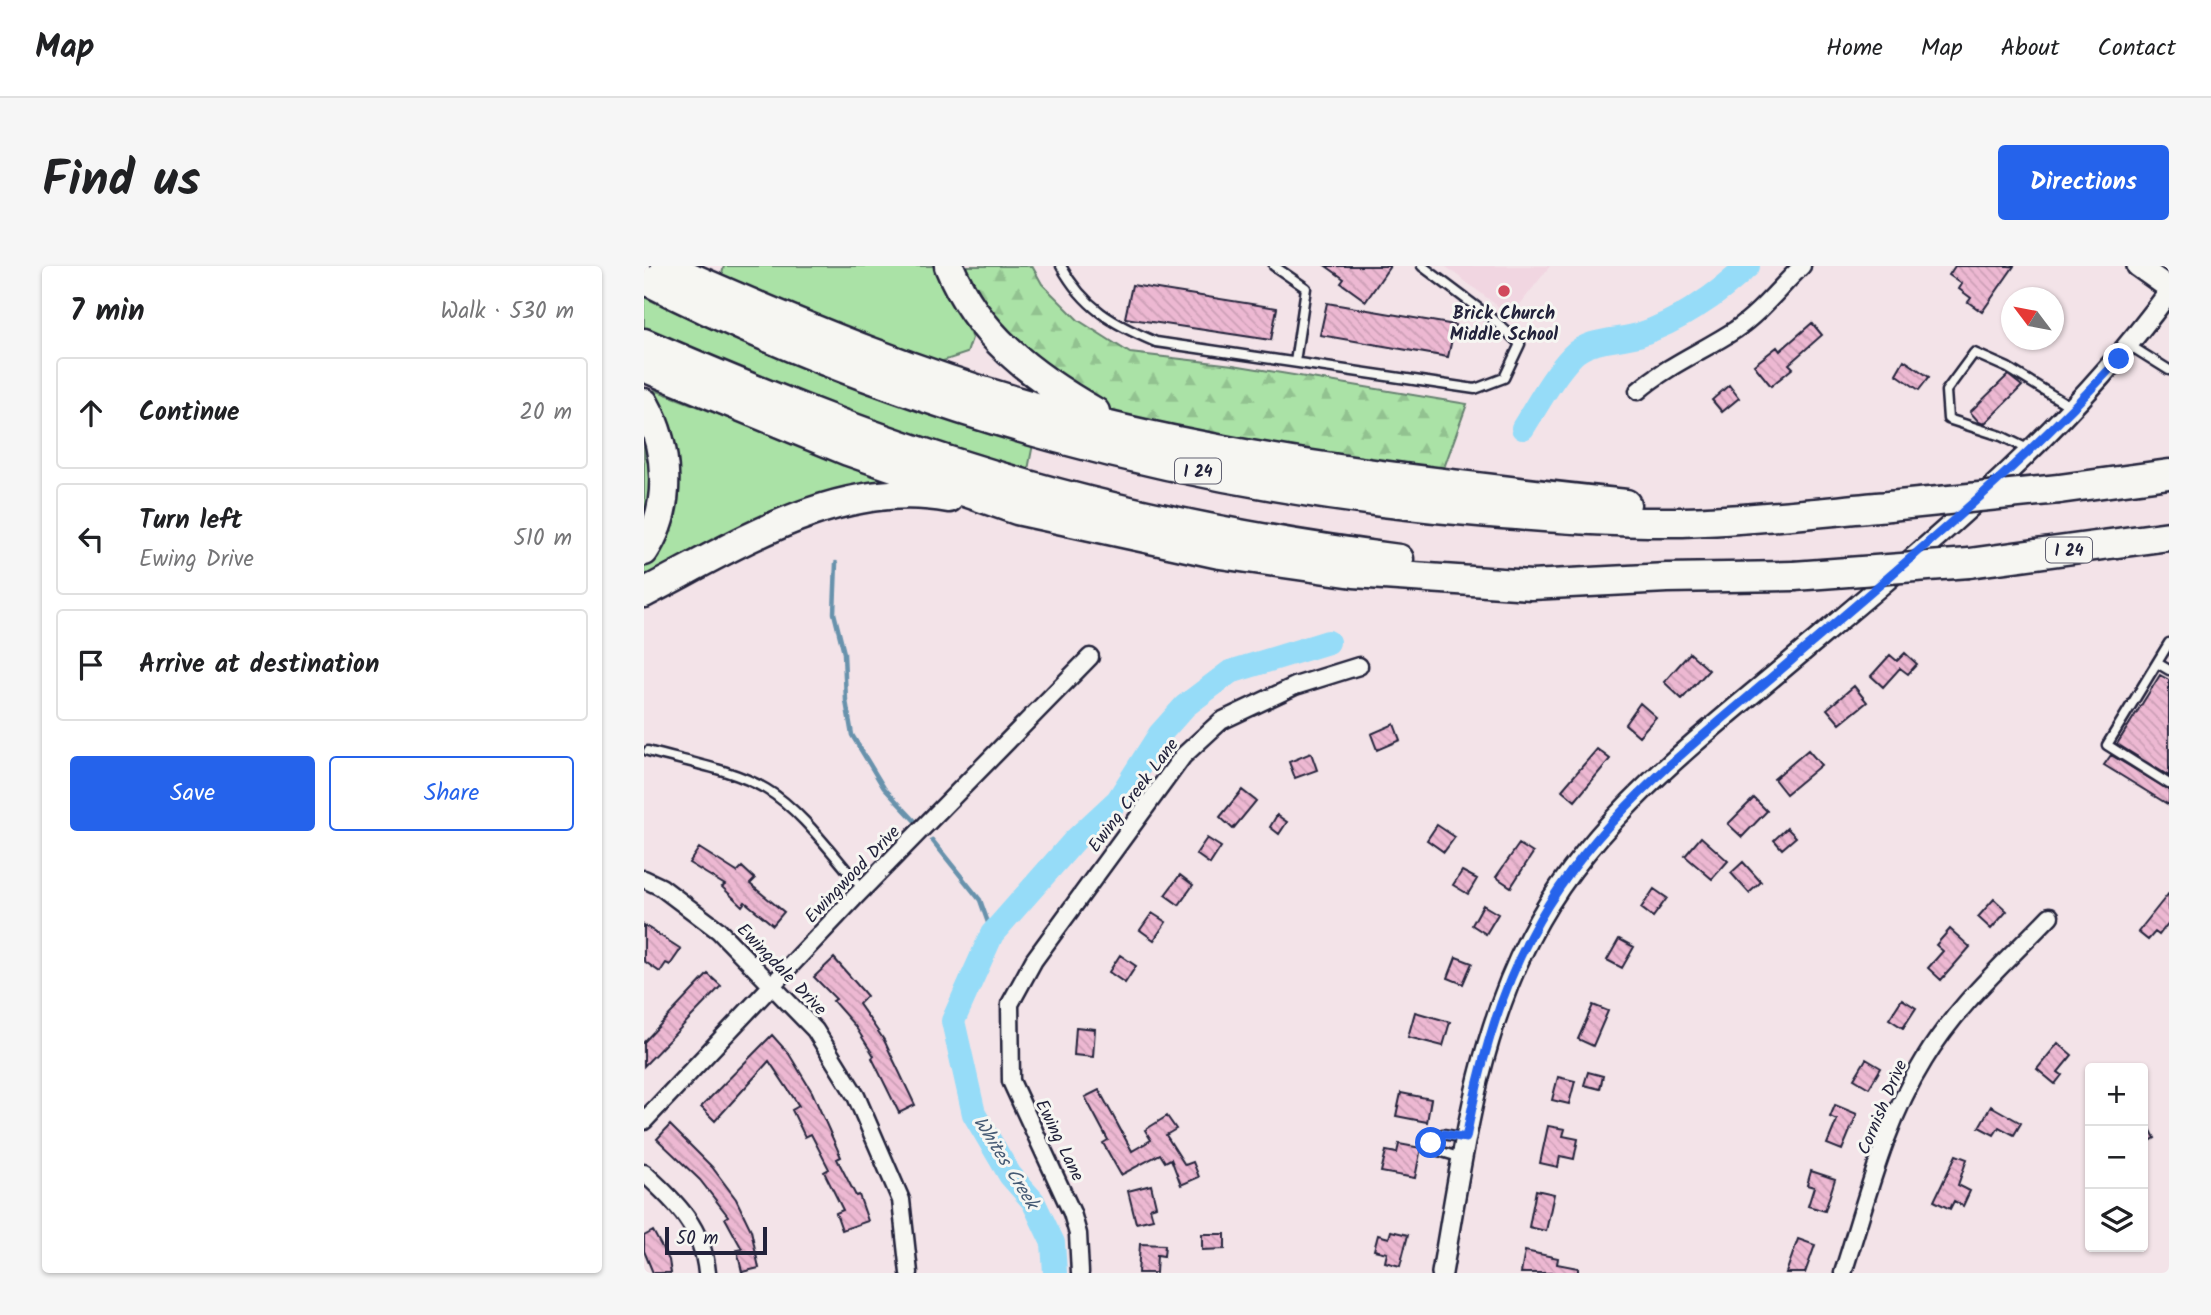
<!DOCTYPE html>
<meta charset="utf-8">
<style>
:root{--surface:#fff;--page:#f6f6f6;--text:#202124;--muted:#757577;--line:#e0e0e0;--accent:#2563eb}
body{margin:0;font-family:Kalam,sans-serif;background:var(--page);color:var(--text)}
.controls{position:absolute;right:21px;bottom:21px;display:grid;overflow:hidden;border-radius:7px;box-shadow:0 2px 5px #0004}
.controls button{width:63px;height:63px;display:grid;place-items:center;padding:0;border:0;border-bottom:2px solid var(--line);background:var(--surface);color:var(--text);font:35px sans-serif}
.compass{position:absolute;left:1357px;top:21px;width:63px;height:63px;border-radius:50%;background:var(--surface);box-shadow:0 2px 5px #0004;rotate:302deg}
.scale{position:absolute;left:21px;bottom:18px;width:102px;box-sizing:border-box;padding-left:7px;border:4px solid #22223b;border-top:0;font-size:19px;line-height:24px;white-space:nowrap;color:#22223b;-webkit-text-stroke:5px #f6f6f2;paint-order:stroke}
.stop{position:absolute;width:21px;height:21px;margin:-16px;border:5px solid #2563eb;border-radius:50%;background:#fff}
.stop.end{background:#2563eb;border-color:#fff;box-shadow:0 2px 7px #0008}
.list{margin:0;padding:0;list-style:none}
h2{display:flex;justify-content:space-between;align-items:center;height:91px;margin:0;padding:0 28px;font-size:30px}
h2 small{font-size:23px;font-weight:400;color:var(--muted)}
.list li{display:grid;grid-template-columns:46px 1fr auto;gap:21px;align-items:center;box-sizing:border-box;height:112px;margin:0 14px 14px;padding:0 14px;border:2px solid var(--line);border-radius:7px}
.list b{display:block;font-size:26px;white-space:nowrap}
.list p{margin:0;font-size:23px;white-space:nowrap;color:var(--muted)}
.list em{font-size:23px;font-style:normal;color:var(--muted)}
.actions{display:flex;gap:14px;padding:21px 28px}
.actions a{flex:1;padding:16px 0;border:2px solid var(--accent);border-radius:7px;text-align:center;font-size:24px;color:var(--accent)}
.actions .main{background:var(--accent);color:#fff}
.icon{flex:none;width:38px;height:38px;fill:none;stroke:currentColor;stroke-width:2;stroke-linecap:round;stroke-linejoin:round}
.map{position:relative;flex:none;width:1525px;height:1007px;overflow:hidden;border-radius:7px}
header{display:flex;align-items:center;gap:42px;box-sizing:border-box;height:98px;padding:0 35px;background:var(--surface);border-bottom:2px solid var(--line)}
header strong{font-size:33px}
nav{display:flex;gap:38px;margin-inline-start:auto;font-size:24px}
.intro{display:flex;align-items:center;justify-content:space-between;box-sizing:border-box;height:168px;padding:0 42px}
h1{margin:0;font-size:49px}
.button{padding:18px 32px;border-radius:7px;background:var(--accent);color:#fff;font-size:24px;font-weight:700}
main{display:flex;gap:42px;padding:0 42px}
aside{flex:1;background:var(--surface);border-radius:7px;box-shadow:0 2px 5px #0004}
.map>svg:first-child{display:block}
.built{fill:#f1d6e1}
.green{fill:#aae2a6;stroke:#668270;stroke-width:2}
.forest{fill:url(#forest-firs);stroke:#668270;stroke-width:2}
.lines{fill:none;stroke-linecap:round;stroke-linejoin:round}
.stream{stroke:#6892ac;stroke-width:4.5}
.river{stroke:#96dcf8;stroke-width:24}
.building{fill:url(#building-back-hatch);stroke:#22223b;stroke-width:2}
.service-casing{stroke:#22223b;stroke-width:13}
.minor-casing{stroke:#22223b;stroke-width:21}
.tertiary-casing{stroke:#22223b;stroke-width:24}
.secondary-casing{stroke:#22223b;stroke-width:26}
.motorway-casing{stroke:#22223b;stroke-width:33}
.service{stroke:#f6f6f2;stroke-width:8}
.minor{stroke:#f6f6f2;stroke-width:16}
.tertiary{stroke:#f6f6f2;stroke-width:19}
.secondary{stroke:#f6f6f2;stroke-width:21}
.motorway{stroke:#f6f6f2;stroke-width:28}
.motorway-bridge-casing{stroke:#22223b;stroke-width:33;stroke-linecap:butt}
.motorway-bridge{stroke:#f6f6f2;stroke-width:28}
.route{stroke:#2563eb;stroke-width:9}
.poi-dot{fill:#d1495b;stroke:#f6f6f2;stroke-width:2.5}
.labels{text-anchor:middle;stroke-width:6;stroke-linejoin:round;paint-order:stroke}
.shield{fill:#f6f6f2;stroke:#626272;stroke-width:2}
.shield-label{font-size:16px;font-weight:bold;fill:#22223b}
.poi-label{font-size:18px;font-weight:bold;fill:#22223b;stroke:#f6f6f2}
.street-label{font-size:18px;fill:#22223b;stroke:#f6f6f2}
.water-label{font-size:19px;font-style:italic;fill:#455a74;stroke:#f6f6f2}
</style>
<header>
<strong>Map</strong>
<nav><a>Home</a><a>Map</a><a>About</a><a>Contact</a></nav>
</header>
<div class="intro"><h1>Find us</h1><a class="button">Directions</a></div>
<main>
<aside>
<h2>7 min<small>Walk · 530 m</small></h2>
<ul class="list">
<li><svg class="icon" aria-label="ahead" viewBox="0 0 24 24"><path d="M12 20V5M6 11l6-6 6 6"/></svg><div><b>Continue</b></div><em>20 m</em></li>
<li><svg class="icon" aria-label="left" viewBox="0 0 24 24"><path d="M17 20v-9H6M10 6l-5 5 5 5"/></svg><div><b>Turn left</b><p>Ewing Drive</p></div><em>510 m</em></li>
<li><svg class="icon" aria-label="arrive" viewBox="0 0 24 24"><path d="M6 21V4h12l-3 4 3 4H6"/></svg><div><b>Arrive at destination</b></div></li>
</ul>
<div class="actions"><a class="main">Save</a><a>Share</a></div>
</aside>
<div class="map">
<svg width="1525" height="1007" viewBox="0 0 1525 1007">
<defs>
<pattern id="forest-firs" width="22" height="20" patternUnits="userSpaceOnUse" patternTransform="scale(1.75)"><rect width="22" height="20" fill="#aae2a6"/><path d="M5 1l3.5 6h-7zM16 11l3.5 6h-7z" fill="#92c290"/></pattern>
<pattern id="building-back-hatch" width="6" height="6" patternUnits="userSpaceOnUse" patternTransform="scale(1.75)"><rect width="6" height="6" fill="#edb8d2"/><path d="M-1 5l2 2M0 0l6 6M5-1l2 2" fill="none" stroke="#cb9eb5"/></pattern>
</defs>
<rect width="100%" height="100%" fill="#f3e3e8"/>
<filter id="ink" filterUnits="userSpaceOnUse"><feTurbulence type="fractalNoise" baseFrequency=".0143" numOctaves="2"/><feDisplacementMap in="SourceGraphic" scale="14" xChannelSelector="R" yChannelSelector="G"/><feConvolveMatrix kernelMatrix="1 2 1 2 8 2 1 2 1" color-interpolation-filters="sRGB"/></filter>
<g filter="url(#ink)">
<path class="built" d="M 801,0 L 906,0 L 867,50 Z"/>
<path class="green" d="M 80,0 L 294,0 L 328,72 L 323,87 L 296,96 L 216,69 L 83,15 L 78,8 Z
M 0,31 C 125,92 256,138 389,178 L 383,209 L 159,133 L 0,64 Z
M 11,124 L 253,217 L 0,318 L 0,294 L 8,284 L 6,133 Z
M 0,159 L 9,219 L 0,257 Z"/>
<path class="forest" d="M 321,0 L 388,0 L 398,18 L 434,54 L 486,87 L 589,99 L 823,138 L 797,210 L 484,154 L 441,134 L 358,66 Z"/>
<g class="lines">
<path class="stream" d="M 192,297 L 190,347 L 200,387 L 202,435 L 208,469 L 240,522 L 270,554
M 288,574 L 336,634 L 348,668"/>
<path class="river" d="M 879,162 C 894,138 909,110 928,90 C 944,73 973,75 994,69 C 1034,56 1074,29 1104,0
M 411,1007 L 409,977 L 389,935 L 366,909 L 330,848 L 309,755 L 348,668 L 431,574 L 474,534 L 516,468 L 541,440 L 586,406 L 684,376"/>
</g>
<path class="building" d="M 682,0 L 746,0 L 722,35 L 697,17 L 700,13 Z
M 1311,0 L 1370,0 L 1338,46 L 1324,36 L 1327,32 L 1315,23 L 1318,18 L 1305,9 Z
M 488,19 L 633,42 L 627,74 L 481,52 Z
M 683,37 L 811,59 L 804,91 L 676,69 Z
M 1168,57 L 1178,69 L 1145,98 L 1149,102 L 1127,120 L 1110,99 L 1133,81 L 1136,85 Z
M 1260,94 L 1285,111 L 1275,124 L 1252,108 Z
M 1364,109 L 1378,120 L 1340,158 L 1335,156 L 1326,146 Z
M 1085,119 L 1095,132 L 1078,146 L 1068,134 Z
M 1046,387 L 1065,404 L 1038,433 L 1020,416 Z
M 1261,387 L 1273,398 L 1264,408 L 1256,402 L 1239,421 L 1227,410 L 1246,389 L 1253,395 Z
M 1516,409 L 1525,414 L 1525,510 L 1473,478 Z
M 1210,420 L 1223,436 L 1196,458 L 1183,443 Z
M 996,437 L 1012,451 L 995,470 L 981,458 Z
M 750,458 L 756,474 L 733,484 L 727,468 Z
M 953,483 L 966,493 L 931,535 L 918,524 Z
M 1164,484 L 1177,499 L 1142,528 L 1130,513 Z
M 667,487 L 673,504 L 651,512 L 645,496 Z
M 1467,489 L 1525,524 L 1525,539 L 1460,499 Z
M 598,524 L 612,535 L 589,563 L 576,551 Z
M 1110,532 L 1123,545 L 1098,571 L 1084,558 Z
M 633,549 L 643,556 L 635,568 L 626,561 Z
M 793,559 L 811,571 L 800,586 L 783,574 Z
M 1143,562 L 1152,571 L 1138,583 L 1130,574 Z
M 1057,571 L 1084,595 L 1068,613 L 1041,590 Z
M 563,572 L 577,581 L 566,598 L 552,588 Z
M 875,578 L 889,587 L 867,621 L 852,611 Z
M 55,582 L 93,606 L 98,601 L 111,613 L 106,618 L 140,646 L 129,659 L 101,636 L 98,640 L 78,621 L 81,619 L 45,597 Z
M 1099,596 L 1117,616 L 1105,627 L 1087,607 Z
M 818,605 L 833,613 L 824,628 L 809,619 Z
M 536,609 L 549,619 L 535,639 L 521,629 Z
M 1010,623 L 1023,632 L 1009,651 L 997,642 Z
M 1525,627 L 1525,656 L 1515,669 L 1511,666 L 1504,674 L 1494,666 Z
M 1350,633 L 1363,645 L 1347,663 L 1334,651 Z
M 839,639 L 854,648 L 842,668 L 828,659 Z
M 508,647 L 522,656 L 510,674 L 496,664 Z
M 0,659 L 37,683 L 26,699 L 22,697 L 16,706 L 0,695 Z
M 1306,663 L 1326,681 L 1297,714 L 1284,702 L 1299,685 L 1292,679 Z
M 975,673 L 990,681 L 978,702 L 963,694 Z
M 476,689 L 492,700 L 481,717 L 465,706 Z
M 812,691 L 828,697 L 819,718 L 804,712 Z
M 190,692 L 223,730 L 215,738 L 240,774 L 271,839 L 255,847 L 228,792 L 230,790 L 211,760 L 189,735 L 192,733 L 170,711 Z
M 64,708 L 77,720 L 0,800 L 0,776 Z
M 1258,733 L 1272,742 L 1259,762 L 1245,753 Z
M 949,739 L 964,745 L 949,780 L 934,773 Z
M 771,746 L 806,756 L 799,780 L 764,771 Z
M 432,761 L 451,763 L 449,791 L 430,789 Z
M 128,769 L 145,788 L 168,826 L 197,891 L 193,893 L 212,930 L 215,929 L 224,955 L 198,964 L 192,947 L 199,944 L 180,906 L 185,903 L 167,868 L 161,871 L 148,844 L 155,840 L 125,795 L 71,855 L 57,841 Z
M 1414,777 L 1428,789 L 1414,806 L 1418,809 L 1411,818 L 1393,803 Z
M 1222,793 L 1237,802 L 1225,822 L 1210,813 Z
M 944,806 L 959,810 L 956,823 L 940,819 Z
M 914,811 L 931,815 L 925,838 L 908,834 Z
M 455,824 L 488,885 L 507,874 L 501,864 L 523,850 L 532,863 L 522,869 L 541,899 L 549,896 L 555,911 L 537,919 L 527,893 L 521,896 L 516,888 L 477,909 L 459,877 L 464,874 L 441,831 Z
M 757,827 L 787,833 L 783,856 L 752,850 Z
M 1191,839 L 1213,848 L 1198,884 L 1183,878 L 1193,854 L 1186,851 Z
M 1347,840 L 1377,857 L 1370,869 L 1355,861 L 1350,869 L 1335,861 Z
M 1499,849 L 1511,872 L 1499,879 Z
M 26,859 L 68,901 L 92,933 L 107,964 L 115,1002 L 98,1006 L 93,984 L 98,983 L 81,952 L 84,950 L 56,914 L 13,873 Z
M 904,860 L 921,863 L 919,870 L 934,873 L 930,893 L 916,890 L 914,901 L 896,897 Z
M 755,878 L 777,882 L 771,912 L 737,906 L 742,885 L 753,887 Z
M 1312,889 L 1323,893 L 1314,919 L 1326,925 L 1319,940 L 1310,935 L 1306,943 L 1290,935 Z
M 1167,905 L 1191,913 L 1181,945 L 1164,940 L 1170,921 L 1163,919 Z
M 507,919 L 512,940 L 506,942 L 509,953 L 492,957 L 484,925 Z
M 892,924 L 910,928 L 902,965 L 885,961 Z
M 9,965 L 25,994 L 27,1007 L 9,1007 L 0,985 L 0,970 Z
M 747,965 L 764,969 L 756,1000 L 741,996 L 743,987 L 730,984 L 734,969 L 745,972 Z
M 558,968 L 581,968 L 581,983 L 558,984 Z
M 1154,973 L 1171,979 L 1161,1007 L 1142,1007 Z
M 496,978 L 521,979 L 520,990 L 513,989 L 512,1007 L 494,1007 Z
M 881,985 L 914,992 L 913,998 L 934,1002 L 934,1007 L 877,1007 Z"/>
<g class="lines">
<g class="service-casing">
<path id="service" d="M 417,0 C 440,42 469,58 512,76 L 831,123 L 860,112 L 876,78 L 850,54 L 778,0
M 630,0 L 662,22 L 651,96
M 1485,79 L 1525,104
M 1386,184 L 1357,170 L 1304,153 L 1302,125 L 1330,87 L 1364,102 L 1429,142
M 1525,377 L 1463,479 L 1525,518
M 1513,397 L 1525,404
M 4,485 C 42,496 88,503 122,523 C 158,544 191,592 219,623
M 818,892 L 788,883 L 787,877 L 799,868 L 822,872"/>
</g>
<g class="minor-casing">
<path id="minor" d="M 994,125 C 1024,99 1059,85 1091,64 C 1117,46 1135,22 1158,0
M 0,613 L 17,621 L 74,664 L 171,764 L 212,830 L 257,934 L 265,1007
M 0,855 L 212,630 L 446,391
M 0,907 C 32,936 59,962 63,1007
M 436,1007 L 434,968 L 428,947 L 367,815 L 366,738 L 390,694 L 539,490 L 577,455 L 651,420 L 715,400
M 1199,1007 C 1222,936 1240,858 1280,794 C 1313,739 1362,696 1406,650"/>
</g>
<g class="tertiary-casing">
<path id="tertiary" d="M 798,1007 C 818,893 832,775 886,671 C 944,557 1050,477 1145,397 C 1280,283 1421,169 1525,26"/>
</g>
<g class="secondary-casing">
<path id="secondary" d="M 1494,0 L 1525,22"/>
</g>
<g class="motorway-casing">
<path id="motorway" d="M 21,0 C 155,59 290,116 433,152 C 612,198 798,218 982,238
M 305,0 C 333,69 388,110 451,146
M 0,13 C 261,147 555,224 846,247 C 910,252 975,257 1039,256 C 1108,254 1177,246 1245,240
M 0,77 C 105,122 211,166 321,200 C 462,245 608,274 755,293
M 0,101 L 204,185 L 373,244 L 576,288 L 710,307 L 887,319 L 1023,312 L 1150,310
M 0,137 C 25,182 29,241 0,285
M 1415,223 L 1525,208
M 1325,297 L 1525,270
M 0,327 C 93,279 196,211 305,232"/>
</g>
<use href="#service" class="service"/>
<use href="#minor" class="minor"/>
<use href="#tertiary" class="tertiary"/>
<use href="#secondary" class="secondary"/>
<use href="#motorway" class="motorway"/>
<g class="motorway-bridge-casing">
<path id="motorway-bridge" d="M 1245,240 L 1415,223
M 1150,310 L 1325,297"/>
</g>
<use href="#motorway-bridge" class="motorway-bridge"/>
</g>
</g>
<g class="lines" filter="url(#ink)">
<path class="route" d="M 787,877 L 799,868 L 822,872 C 835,803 853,734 886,671 C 945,555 1053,476 1149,393 C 1261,297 1376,202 1475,93"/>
</g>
<circle class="poi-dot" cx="860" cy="25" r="7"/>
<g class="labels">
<g class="shield">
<rect x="531" y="192.5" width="46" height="25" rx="5"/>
<rect x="1402" y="271.5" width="46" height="25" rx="5"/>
</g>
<g class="shield-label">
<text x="554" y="211">I 24</text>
<text x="1425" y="290">I 24</text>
</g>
<g class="poi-label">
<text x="860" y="53">Brick Church<tspan x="860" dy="21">Middle School</tspan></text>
</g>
<g class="street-label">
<text transform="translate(489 529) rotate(-53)" y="6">Ewing Creek Lane</text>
<text transform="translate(208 608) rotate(-46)" y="6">Ewingwood Drive</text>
<text transform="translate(138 703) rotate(46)" y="6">Ewingdale Drive</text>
<text transform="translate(1238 841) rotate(-67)" y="6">Cornish Drive</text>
<text transform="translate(416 874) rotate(64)" y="6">Ewing Lane</text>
</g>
<g class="water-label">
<text transform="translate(363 896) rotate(58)" y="7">Whites Creek</text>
</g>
</g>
</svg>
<div class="controls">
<button>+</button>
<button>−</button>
<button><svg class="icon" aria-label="layers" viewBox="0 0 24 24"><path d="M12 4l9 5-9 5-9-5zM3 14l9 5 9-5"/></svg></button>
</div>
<svg class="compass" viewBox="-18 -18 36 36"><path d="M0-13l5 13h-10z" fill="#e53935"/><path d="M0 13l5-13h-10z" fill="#757577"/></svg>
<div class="scale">50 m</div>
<div class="stop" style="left:787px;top:877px"></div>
<div class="stop end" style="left:1475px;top:93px"></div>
</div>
</main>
